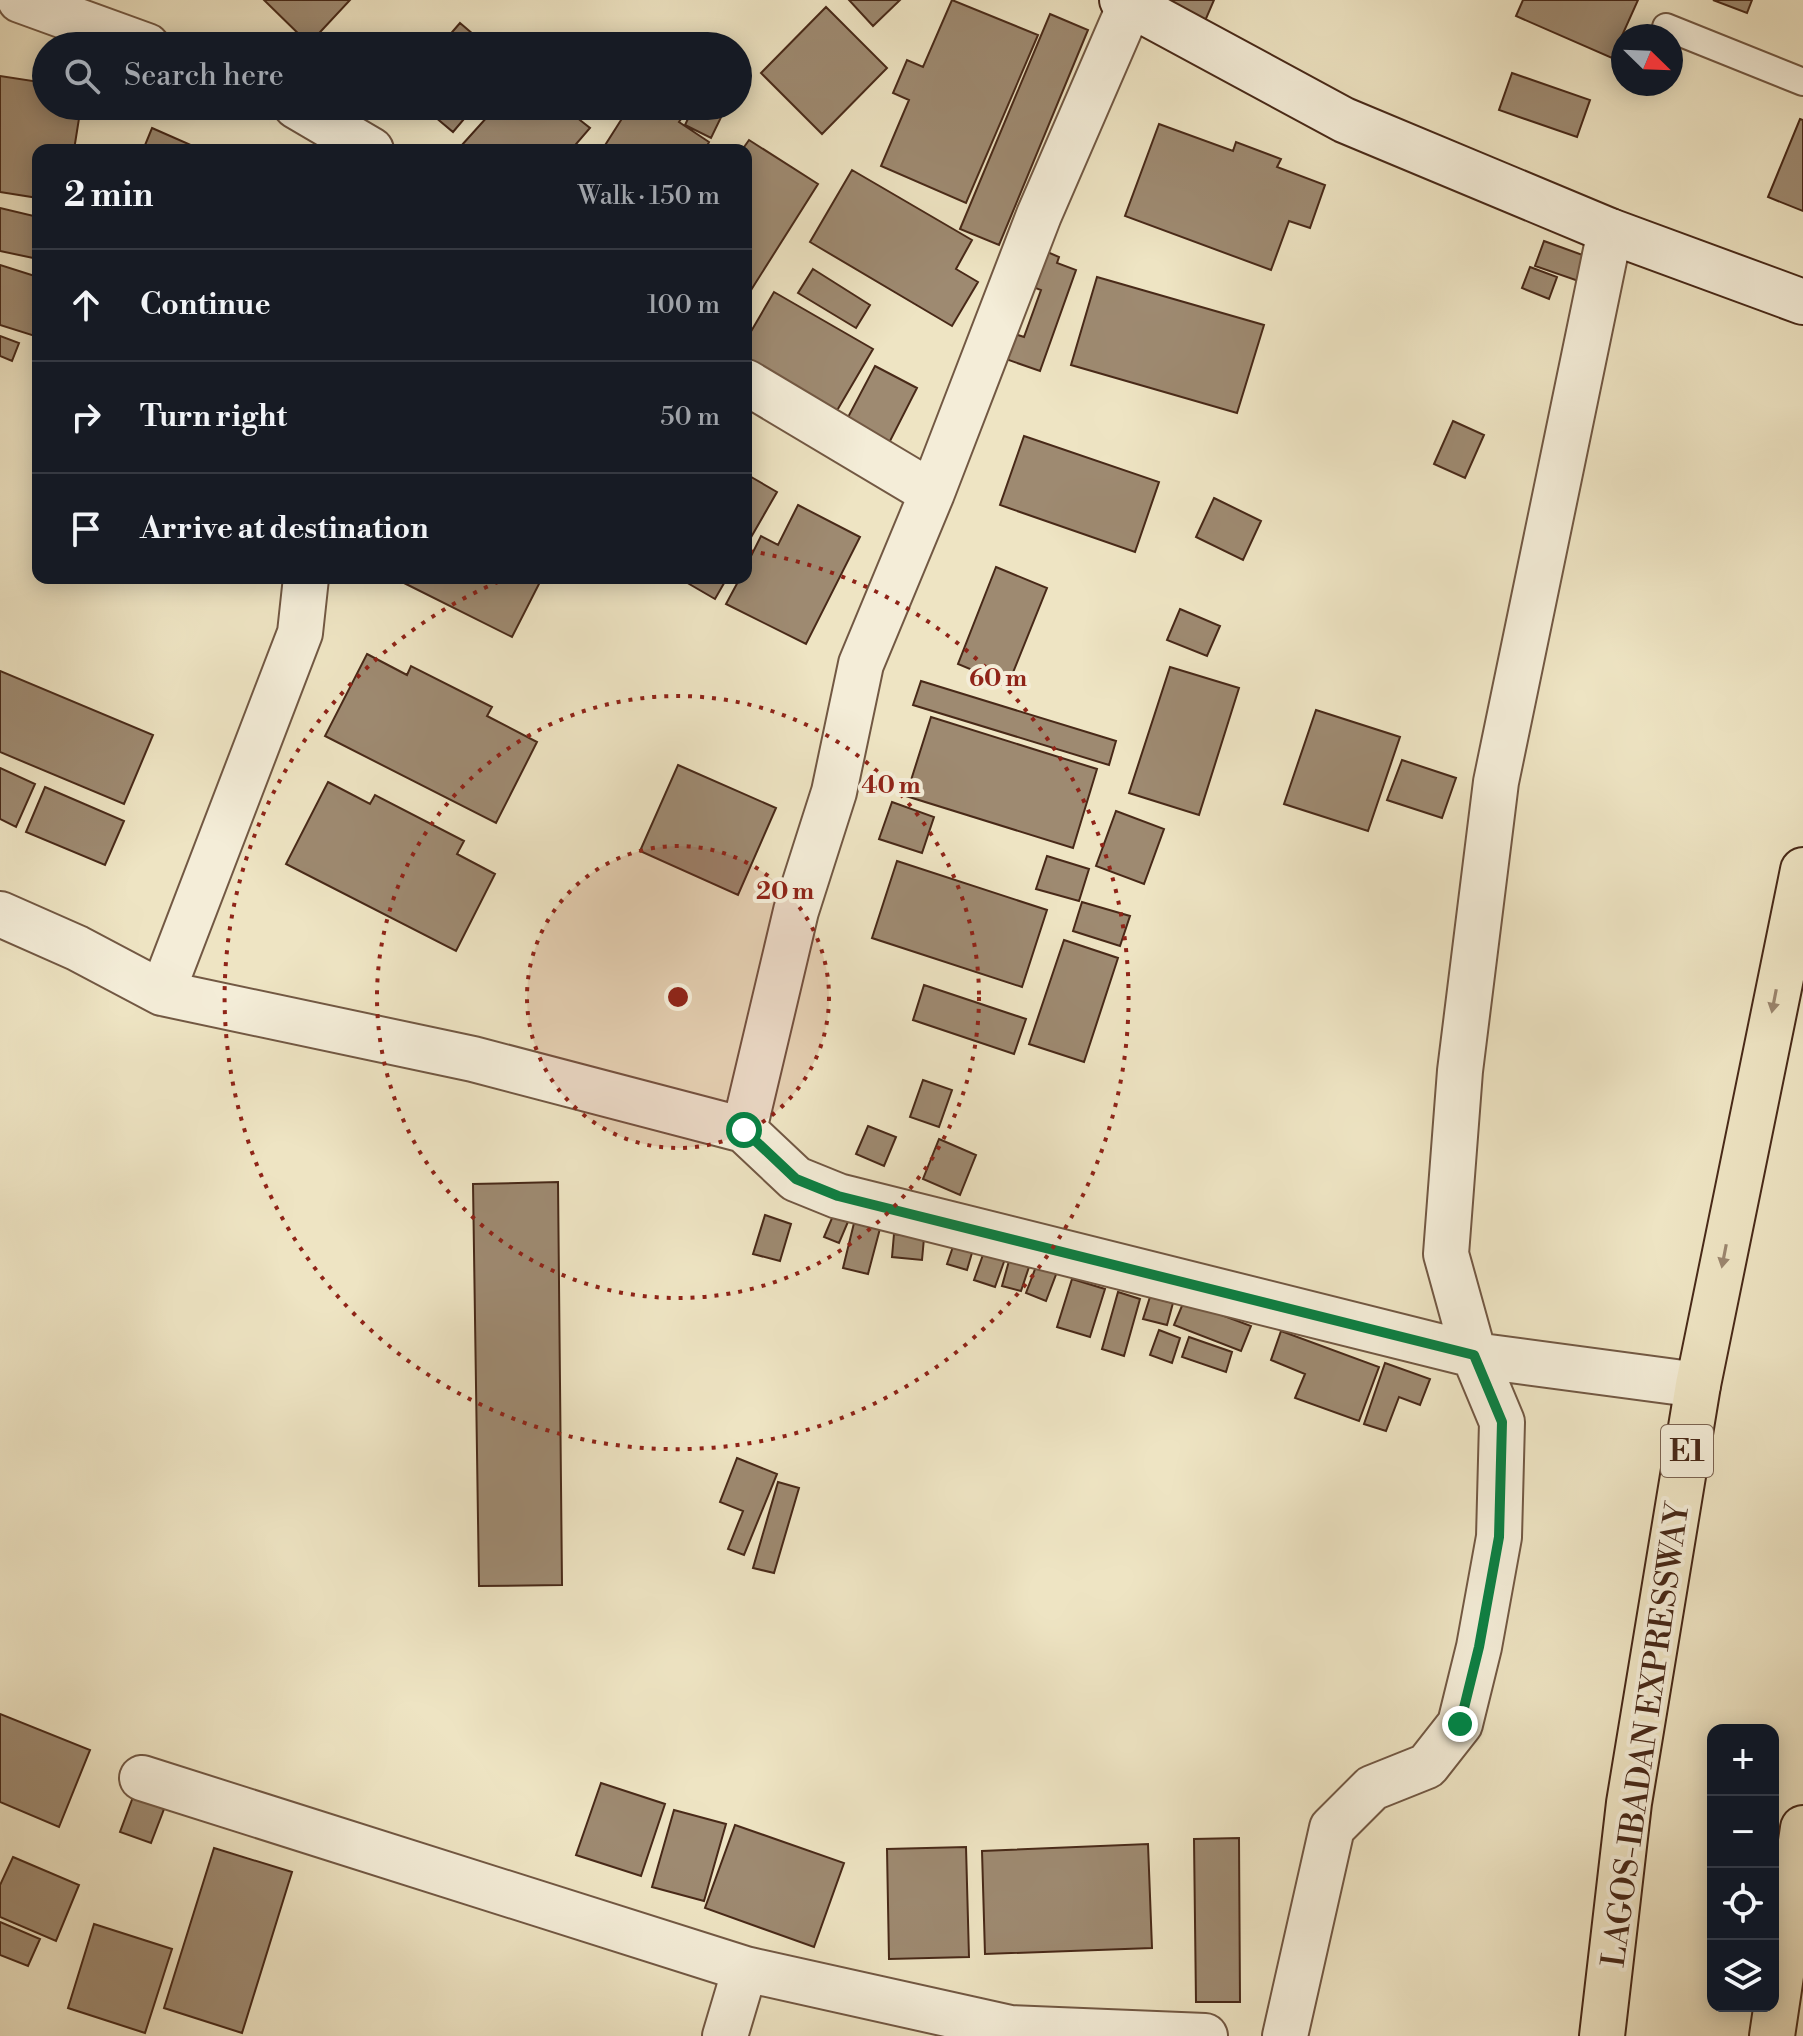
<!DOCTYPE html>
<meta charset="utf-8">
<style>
:root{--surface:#171b24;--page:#242831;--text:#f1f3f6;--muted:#9ea1a6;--line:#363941}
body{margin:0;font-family:"Libre Bodoni",serif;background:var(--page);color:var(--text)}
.controls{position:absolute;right:24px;bottom:24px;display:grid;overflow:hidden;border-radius:16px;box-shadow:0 4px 20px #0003}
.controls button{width:72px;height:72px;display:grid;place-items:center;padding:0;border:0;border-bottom:2px solid var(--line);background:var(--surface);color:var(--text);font:40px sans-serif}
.compass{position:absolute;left:1611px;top:24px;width:72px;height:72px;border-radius:50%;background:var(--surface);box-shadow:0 4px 20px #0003;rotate:113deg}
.stop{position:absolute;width:24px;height:24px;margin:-18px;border:6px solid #0b8043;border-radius:50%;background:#fff}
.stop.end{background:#0b8043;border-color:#fff;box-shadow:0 2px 8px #0008}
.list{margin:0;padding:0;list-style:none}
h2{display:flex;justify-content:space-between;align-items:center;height:104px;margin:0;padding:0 32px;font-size:34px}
h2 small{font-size:26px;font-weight:400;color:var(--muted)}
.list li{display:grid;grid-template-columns:52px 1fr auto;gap:24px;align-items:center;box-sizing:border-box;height:112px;padding:0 32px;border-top:2px solid var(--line)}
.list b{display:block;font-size:30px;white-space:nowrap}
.list em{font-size:26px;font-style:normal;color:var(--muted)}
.icon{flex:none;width:44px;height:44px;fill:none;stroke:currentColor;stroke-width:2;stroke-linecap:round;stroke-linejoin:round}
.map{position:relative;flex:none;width:1803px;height:2036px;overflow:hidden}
.search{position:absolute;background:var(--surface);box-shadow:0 4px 20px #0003;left:32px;top:32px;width:720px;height:88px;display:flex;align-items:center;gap:20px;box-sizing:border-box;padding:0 28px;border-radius:44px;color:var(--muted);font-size:30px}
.panel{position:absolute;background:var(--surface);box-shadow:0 4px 20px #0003;left:32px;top:144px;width:720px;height:440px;border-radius:16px}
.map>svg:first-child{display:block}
.building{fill:#9e8a71;stroke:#482918;stroke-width:2}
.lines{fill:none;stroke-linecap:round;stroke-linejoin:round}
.lane-casing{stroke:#725843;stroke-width:30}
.street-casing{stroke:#725843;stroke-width:48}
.secondary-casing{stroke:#482918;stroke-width:48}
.highway-casing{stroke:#482918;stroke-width:48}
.lane{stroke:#f4edd8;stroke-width:26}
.street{stroke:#f4edd8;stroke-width:44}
.secondary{stroke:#f4edd8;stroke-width:44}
.highway{stroke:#eee4c3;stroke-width:44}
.oneway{fill:#9b866e}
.route{stroke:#0b8043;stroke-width:10}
.ring{fill:none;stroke:#8f2418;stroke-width:4;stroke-dasharray:4 8}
.labels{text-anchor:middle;stroke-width:8;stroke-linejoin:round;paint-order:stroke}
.shield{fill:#f4edd8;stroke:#7c6452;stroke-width:2}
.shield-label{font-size:30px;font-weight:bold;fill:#482918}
.street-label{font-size:32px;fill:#482918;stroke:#f4edd8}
.centre{fill:#8f2418;stroke:#f4edd8;stroke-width:4}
.ring-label{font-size:24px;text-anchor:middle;font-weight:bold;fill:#8f2418;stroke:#f4edd8;stroke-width:8;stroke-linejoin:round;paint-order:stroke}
</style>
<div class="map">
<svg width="1803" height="2036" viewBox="0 0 1803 2036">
<rect width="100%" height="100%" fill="#eee4c3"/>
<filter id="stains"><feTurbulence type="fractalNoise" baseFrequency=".0025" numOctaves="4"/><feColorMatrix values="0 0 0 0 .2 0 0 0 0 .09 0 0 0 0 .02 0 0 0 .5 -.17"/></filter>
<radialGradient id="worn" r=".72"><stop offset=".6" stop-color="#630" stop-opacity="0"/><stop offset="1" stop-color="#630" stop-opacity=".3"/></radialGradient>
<path class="building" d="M 264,0 L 350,0 L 309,44 Z
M 849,0 L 900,0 L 873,26 Z
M 952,0 L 1038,35 L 966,203 L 881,166 L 909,100 L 893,93 L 907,60 L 923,67 Z
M 1161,0 L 1214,0 L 1205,21 Z
M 1523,0 L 1638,0 L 1612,58 L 1516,16 Z
M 1713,0 L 1752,0 L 1747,13 Z
M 826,7 L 887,68 L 822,134 L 761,73 Z
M 1050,14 L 1088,30 L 999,245 L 960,229 Z
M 460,23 L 487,46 L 440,46 Z
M 1512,73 L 1590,100 L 1577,137 L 1499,110 Z
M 0,76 L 46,83 L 46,106 L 81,106 L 74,150 L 38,150 L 38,198 L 0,192 Z
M 422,106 L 475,106 L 453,132 Z
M 497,106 L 586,106 L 576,117 L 590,128 L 571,150 L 465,150 L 461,146 Z
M 630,106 L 690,106 L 679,122 L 709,142 L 705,150 L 602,150 Z
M 694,106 L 726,107 L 711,138 L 685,125 Z
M 1800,119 L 1803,120 L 1803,211 L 1768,197 Z
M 1159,124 L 1233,151 L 1236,142 L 1281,159 L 1277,167 L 1325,185 L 1310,228 L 1289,221 L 1271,270 L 1125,216 Z
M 152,128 L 200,149 L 199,150 L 143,150 Z
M 749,140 L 818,184 L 746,298 L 746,150 L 742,150 Z
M 852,170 L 972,240 L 956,269 L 978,282 L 952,326 L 810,242 Z
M 0,208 L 38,217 L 38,259 L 0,251 Z
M 1544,241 L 1599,261 L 1590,285 L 1535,266 Z
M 1038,248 L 1059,257 L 1057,263 L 1076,270 L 1040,371 L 1000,357 L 1009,332 L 1024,337 L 1041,290 L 1025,284 Z
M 0,265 L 38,277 L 38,337 L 0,325 Z
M 1530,267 L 1557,277 L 1549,299 L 1522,288 Z
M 813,269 L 870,305 L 856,328 L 798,293 Z
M 1097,277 L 1264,325 L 1237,413 L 1071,365 Z
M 774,292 L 873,349 L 835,414 L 746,362 L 746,340 Z
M 0,336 L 19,343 L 12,361 L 0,356 Z
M 875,366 L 917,388 L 889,443 L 846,421 Z
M 1453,421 L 1484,435 L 1465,478 L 1434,464 Z
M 1024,436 L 1159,482 L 1135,552 L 1000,505 Z
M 746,474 L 777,492 L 746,546 Z
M 1214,498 L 1261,521 L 1243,560 L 1196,537 Z
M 798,505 L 860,537 L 806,644 L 726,604 L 740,578 L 746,578 L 746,566 L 761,536 L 778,545 Z
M 996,567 L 1047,588 L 1008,685 L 958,664 Z
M 394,578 L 542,578 L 512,637 Z
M 679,578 L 727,578 L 715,599 Z
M 1180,609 L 1220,626 L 1207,656 L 1167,640 Z
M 367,654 L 407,675 L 411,666 L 492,707 L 487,716 L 537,742 L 496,823 L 325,736 Z
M 1170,667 L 1239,688 L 1199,815 L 1129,793 Z
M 0,671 L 153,735 L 124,804 L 0,752 Z
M 921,681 L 1116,741 L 1109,765 L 913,705 Z
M 1316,710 L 1400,737 L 1368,831 L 1284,804 Z
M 931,717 L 1097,769 L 1073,848 L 906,796 Z
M 1402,760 L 1456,778 L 1442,818 L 1387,800 Z
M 678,765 L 776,808 L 738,895 L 640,851 Z
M 0,768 L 35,784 L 16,827 L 0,819 Z
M 328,782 L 370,804 L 375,795 L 464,841 L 457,854 L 495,874 L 456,951 L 286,864 Z
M 45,787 L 124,821 L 105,865 L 26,832 Z
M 892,802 L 934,817 L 922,853 L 879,839 Z
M 1116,811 L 1164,829 L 1144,884 L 1096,866 Z
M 1047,856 L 1089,869 L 1079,901 L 1036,889 Z
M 897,861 L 1047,910 L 1022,987 L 872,938 Z
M 1082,902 L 1130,916 L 1120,946 L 1073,931 Z
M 1064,940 L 1118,958 L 1084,1062 L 1029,1044 Z
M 924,985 L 1026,1019 L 1014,1054 L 913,1020 Z
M 923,1080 L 952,1090 L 939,1127 L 910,1117 Z
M 868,1126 L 896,1137 L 884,1166 L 856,1154 Z
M 939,1139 L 976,1155 L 960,1195 L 923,1179 Z
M 558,1182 L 562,1585 L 479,1586 L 473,1184 Z
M 835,1211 L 850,1217 L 839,1243 L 824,1237 Z
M 765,1215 L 791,1224 L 780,1261 L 753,1254 Z
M 856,1215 L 882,1221 L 868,1274 L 843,1268 Z
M 894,1234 L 924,1238 L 922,1260 L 892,1257 Z
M 955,1241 L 974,1246 L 967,1270 L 947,1264 Z
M 984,1252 L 1005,1259 L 995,1287 L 974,1280 Z
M 1040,1256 L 1060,1264 L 1046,1301 L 1026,1293 Z
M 1009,1261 L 1029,1267 L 1021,1291 L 1002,1286 Z
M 1072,1279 L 1105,1289 L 1090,1337 L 1057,1327 Z
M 1118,1292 L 1140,1299 L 1124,1356 L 1102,1349 Z
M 1150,1297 L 1173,1303 L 1167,1325 L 1143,1319 Z
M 1184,1301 L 1251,1326 L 1241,1351 L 1174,1325 Z
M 1159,1330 L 1180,1338 L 1172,1363 L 1150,1355 Z
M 1281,1331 L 1379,1367 L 1359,1421 L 1295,1398 L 1305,1374 L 1271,1360 Z
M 1189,1337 L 1232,1352 L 1226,1372 L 1182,1357 Z
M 1385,1363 L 1430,1379 L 1420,1405 L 1399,1397 L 1386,1431 L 1364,1424 Z
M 737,1458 L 777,1474 L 744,1555 L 728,1549 L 743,1511 L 720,1502 Z
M 778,1482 L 799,1488 L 774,1573 L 753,1568 Z
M 0,1714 L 90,1750 L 59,1827 L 0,1802 Z
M 601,1783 L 665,1804 L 641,1876 L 576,1855 Z
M 133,1797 L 164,1809 L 151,1843 L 120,1832 Z
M 674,1810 L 726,1824 L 704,1901 L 652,1887 Z
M 735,1825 L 844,1863 L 814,1947 L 705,1908 Z
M 1239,1838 L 1240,2002 L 1196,2002 L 1194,1839 Z
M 1148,1844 L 1152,1948 L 985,1954 L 982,1851 Z
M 966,1847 L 969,1957 L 889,1959 L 887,1849 Z
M 214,1848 L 292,1872 L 242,2033 L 164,2008 Z
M 13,1857 L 79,1885 L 56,1941 L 0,1917 L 0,1885 Z
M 0,1922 L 40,1939 L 28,1966 L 0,1955 Z
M 94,1924 L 172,1949 L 145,2033 L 68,2008 Z"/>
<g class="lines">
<g class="lane-casing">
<path id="lane" d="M 1666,27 L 1803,82"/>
</g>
<g class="street-casing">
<path id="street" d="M 20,0 L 147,46
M 296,106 L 371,150
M 746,382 L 932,493
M 0,914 L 77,948 L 162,993 L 473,1059 L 744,1130 L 796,1179 L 838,1196 L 1474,1355 L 1698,1385
M 162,993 L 300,633 L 306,578
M 744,1130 L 796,911 L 834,792 L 861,664 L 932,493 L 1039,215 L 1130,5
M 142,1778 L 745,1969 L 1010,2028 L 1205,2036
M 725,2036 L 745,1969
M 1285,2036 L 1332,1828 L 1372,1788 L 1427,1766 L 1460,1724 L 1479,1647 L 1499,1537 L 1502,1422 L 1474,1355 L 1446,1254 L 1460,1071 L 1496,782 L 1610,231"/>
</g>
<g class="secondary-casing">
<path id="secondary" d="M 1122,0 L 1344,120 L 1610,231 L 1803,302"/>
</g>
<g class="highway-casing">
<path id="highway" d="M 1602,2036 L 1629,1803 L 1698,1385 L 1803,870
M 1772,2036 L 1803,1828"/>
</g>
<use href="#lane" class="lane"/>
<use href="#street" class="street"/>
<use href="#secondary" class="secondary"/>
<use href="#highway" class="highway"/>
</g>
<defs><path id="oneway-solid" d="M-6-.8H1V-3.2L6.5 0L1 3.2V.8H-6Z" transform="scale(2)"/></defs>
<g class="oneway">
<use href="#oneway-solid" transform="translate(1774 1001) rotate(101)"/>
<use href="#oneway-solid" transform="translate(1724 1256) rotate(101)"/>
</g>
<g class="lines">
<path class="route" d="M 744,1130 L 796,1179 L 838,1196 L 1474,1355 L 1502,1422 L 1499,1537 L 1479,1647 L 1460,1724"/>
</g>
<circle cx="678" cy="997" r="151" fill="#8f2418" fill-opacity=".12"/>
<g class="ring">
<circle cx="678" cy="997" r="151"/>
<circle cx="678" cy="997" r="301"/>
<path d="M749 551A452 452 0 1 1 505 579"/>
</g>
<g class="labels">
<rect class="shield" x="1661" y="1425" width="52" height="52" rx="6"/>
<g class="shield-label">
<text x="1687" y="1461">E1</text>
</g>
<g class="street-label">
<text transform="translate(1645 1735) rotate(-82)" y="11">LAGOS-IBADAN EXPRESSWAY</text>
</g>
</g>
<circle cx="678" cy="997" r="12" class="centre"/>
<g class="ring-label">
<text x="998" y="686">60 m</text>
<text x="891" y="793">40 m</text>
<text x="785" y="899">20 m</text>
</g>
<rect width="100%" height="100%" filter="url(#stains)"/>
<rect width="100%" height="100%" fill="url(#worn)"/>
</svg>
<div class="controls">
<button>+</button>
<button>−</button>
<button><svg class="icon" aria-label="locate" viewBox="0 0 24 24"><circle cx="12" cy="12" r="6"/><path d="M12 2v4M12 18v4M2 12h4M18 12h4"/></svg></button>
<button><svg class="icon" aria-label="layers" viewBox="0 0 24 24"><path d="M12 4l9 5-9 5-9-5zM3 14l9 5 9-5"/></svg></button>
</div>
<svg class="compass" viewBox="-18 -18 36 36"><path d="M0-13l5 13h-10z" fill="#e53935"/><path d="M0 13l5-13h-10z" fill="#9ea1a6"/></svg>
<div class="stop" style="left:744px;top:1130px"></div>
<div class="stop end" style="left:1460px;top:1724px"></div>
<div class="search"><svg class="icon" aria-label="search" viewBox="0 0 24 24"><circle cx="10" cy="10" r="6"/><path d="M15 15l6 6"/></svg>Search here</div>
<section class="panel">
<h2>2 min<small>Walk · 150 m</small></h2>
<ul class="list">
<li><svg class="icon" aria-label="ahead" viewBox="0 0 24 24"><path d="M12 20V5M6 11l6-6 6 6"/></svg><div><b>Continue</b></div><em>100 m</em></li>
<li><svg class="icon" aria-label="right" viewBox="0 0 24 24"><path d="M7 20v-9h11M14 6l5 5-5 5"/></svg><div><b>Turn right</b></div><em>50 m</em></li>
<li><svg class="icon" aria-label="arrive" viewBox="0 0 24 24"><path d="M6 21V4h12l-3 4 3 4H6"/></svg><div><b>Arrive at destination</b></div></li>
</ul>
</section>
</div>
